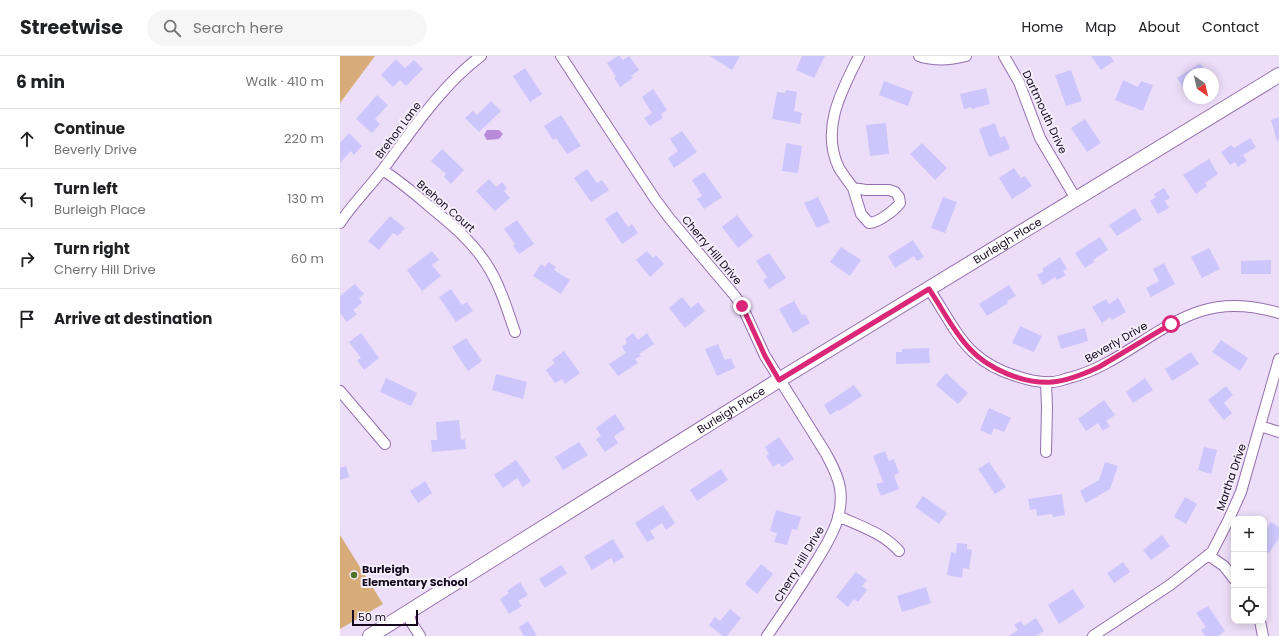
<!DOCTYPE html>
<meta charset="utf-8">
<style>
:root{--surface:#fff;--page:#f6f6f6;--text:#202124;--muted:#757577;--line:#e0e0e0}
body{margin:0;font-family:Poppins,sans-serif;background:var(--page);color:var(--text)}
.controls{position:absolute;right:12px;bottom:12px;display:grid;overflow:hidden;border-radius:8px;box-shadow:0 2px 10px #0003}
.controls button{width:36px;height:36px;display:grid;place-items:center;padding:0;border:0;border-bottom:1px solid var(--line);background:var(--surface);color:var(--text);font:20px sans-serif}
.compass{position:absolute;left:843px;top:12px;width:36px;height:36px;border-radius:50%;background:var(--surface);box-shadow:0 2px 10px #0003;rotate:146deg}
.scale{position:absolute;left:12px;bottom:10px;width:66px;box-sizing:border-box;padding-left:4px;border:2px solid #15071e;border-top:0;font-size:11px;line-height:14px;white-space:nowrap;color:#15071e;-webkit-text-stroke:3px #f5eefb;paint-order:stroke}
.stop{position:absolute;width:12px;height:12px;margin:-9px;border:3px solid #db2777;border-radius:50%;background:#fff}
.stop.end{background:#db2777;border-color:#fff;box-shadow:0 1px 4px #0008}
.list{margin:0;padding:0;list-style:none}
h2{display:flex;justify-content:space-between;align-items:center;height:52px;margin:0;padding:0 16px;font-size:17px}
h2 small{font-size:13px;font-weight:400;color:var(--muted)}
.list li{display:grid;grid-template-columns:26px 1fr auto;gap:12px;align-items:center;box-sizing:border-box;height:60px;padding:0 16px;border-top:1px solid var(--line)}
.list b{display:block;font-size:15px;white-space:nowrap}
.list p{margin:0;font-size:13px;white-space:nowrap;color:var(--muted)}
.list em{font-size:13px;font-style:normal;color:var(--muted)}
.icon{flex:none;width:22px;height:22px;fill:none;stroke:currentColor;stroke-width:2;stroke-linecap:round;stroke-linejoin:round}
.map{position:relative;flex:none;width:939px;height:580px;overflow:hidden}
header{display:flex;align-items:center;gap:24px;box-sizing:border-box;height:56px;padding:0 20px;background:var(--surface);border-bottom:1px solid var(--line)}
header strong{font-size:19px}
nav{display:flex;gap:22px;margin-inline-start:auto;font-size:14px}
.search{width:280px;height:36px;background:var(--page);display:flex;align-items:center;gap:10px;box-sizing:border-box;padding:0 14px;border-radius:22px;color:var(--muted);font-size:15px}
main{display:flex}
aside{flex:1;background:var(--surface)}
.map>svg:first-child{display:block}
.green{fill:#d7ac79}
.water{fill:#b989da}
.building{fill:#cdc6fc}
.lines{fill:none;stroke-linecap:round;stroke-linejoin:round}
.street-casing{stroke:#9470ae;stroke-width:12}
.secondary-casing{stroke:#9470ae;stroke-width:16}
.street{stroke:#fff;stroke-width:10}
.secondary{stroke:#fff;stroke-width:14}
.route{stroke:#db2777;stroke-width:5}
.poi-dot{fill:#50722a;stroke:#f5eefb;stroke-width:1.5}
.labels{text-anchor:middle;stroke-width:4;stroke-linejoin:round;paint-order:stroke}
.street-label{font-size:11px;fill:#15071e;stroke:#f5eefb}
.poi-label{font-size:11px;font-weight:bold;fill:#15071e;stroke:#f5eefb;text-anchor:start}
</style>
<header>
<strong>Streetwise</strong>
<div class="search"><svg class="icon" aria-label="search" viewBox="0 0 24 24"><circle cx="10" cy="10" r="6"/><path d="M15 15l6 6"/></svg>Search here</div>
<nav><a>Home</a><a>Map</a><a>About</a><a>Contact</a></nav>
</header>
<main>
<aside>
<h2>6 min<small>Walk · 410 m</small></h2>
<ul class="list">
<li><svg class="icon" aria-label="ahead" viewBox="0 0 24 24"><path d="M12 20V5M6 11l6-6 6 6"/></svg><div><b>Continue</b><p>Beverly Drive</p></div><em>220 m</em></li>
<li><svg class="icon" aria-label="left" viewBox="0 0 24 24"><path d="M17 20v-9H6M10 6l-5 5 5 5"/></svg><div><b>Turn left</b><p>Burleigh Place</p></div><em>130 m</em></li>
<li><svg class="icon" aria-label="right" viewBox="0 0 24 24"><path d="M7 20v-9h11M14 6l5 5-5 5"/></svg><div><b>Turn right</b><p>Cherry Hill Drive</p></div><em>60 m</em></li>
<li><svg class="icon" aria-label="arrive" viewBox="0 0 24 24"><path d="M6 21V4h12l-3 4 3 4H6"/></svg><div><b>Arrive at destination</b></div></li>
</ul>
</aside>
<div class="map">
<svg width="939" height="580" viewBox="0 0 939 580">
<rect width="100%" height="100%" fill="#ecddf8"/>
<path class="green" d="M 0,0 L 35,0 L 0,47 Z
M 0,479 L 43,548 L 0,573 Z"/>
<path class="water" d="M 147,74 L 159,74 L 163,78 L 159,83 L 147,84 L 144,79 Z"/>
<path class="building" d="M 278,0 L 280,0 L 283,4 L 289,0 L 299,14 L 291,20 L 293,22 L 280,31 L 274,22 L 276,21 L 267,7 Z
M 370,0 L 400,0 L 392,14 Z
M 462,0 L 485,0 L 474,22 L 456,14 Z
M 751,0 L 770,0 L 774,5 L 761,14 Z
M 56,3 L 65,12 L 74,4 L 83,13 L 66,30 L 60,24 L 53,31 L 41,19 Z
M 860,7 L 868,18 L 849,18 L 849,40 L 837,22 Z
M 185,12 L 202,38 L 190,46 L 173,20 Z
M 731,14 L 742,45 L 726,50 L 715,19 Z
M 783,24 L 798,31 L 801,25 L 813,29 L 803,55 L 775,44 Z
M 544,25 L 573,36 L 568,50 L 539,39 Z
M 646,32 L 650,48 L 632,53 L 631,51 L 624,53 L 620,38 Z
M 313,33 L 327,54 L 321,58 L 323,62 L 310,70 L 304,62 L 312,57 L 302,41 Z
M 446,34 L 457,36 L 454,55 L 462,57 L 460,68 L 432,63 L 437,36 L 445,37 Z
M 37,39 L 48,49 L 35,63 L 40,68 L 32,77 L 16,63 Z
M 151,45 L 161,55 L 139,76 L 125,62 L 133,55 L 137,59 Z
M 221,59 L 241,90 L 227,98 L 216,82 L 213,84 L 204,70 Z
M 939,61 L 939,84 L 937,85 L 931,64 Z
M 745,63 L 761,87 L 747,96 L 731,72 Z
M 546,67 L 549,98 L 530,100 L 526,69 Z
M 655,67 L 660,82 L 665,80 L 670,93 L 649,101 L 639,73 Z
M 342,75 L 357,96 L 334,112 L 328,102 L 338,95 L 330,83 Z
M 9,77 L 22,90 L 14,99 L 11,95 L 0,107 L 0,87 Z
M 910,82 L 916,91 L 903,99 L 907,105 L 898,111 L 895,106 L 890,109 L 881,96 L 891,89 L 894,92 Z
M 446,87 L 462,90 L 458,117 L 442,115 Z
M 582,87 L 607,112 L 595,124 L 570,98 Z
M 102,93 L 124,114 L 111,128 L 104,121 L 106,118 L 91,105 Z
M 869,103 L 878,118 L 865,127 L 867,130 L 856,138 L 843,119 Z
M 674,112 L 681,122 L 685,120 L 692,130 L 672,143 L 659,122 Z
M 247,113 L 257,127 L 262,124 L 269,134 L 251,146 L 234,122 Z
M 364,116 L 382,141 L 364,153 L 357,143 L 362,140 L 352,124 Z
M 149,123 L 156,131 L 162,126 L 167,132 L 164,135 L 170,142 L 155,155 L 136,135 Z
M 824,132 L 830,142 L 825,145 L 829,152 L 818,158 L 810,145 L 816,141 L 814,138 Z
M 478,141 L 490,166 L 477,172 L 464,147 Z
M 603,141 L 617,146 L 605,177 L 591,172 Z
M 795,152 L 802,164 L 777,180 L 769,169 Z
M 277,155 L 288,171 L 292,168 L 298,177 L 282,188 L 265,163 Z
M 397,159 L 413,180 L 398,192 L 382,171 Z
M 50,160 L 65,172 L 58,180 L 53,177 L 39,194 L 28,185 Z
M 177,164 L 194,188 L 179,198 L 173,190 L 175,188 L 164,173 Z
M 760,181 L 768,194 L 753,204 L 754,206 L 745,212 L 735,197 Z
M 573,184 L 584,201 L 577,205 L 574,200 L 555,212 L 548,200 Z
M 501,191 L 521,204 L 510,220 L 490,206 Z
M 869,192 L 880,213 L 862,222 L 851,201 Z
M 92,195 L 99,204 L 92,209 L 101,220 L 82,235 L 67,214 Z
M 307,195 L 313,202 L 316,199 L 324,208 L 310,221 L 296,204 Z
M 429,197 L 446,222 L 429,233 L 423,224 L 427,221 L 416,205 Z
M 720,201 L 727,213 L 723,215 L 726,219 L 717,224 L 715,221 L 703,229 L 697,219 L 704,215 L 702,213 Z
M 931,204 L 931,218 L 901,218 L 901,205 Z
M 208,206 L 216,211 L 214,214 L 230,224 L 221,238 L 193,220 L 201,208 L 205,211 Z
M 824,207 L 835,228 L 811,241 L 806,232 L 819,225 L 813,213 Z
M 15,228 L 24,238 L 19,242 L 22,247 L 13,254 L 17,258 L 7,266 L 0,257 L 0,240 Z
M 669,229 L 676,240 L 667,245 L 668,247 L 647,260 L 639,248 Z
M 111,233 L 122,249 L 127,246 L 133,255 L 116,266 L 99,241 Z
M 342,241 L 351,252 L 358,246 L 365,255 L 345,272 L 329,252 Z
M 778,242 L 786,256 L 772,264 L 770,261 L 762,267 L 752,251 L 766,243 L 769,248 Z
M 454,245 L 462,259 L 465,258 L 470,267 L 453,277 L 439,253 Z
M 680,270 L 702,280 L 694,296 L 672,287 Z
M 745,272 L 748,285 L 721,293 L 717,280 Z
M 21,277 L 39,302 L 24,314 L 17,304 L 21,302 L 9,286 Z
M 293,277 L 298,284 L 307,277 L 314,288 L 299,298 L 301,300 L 295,303 L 298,307 L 278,320 L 269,308 L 286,297 L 282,291 L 287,287 L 285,283 Z
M 126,282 L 142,305 L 128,315 L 112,291 Z
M 881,284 L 908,302 L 900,315 L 872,296 Z
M 378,288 L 385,304 L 391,302 L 395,312 L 377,320 L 365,293 Z
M 589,292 L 590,307 L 556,308 L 556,296 L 562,296 L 562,293 Z
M 224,295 L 240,317 L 225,328 L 222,323 L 215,327 L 206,314 L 215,307 L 212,304 Z
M 851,296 L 859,308 L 832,325 L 825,313 Z
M 606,317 L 628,337 L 618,348 L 596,329 Z
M 156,318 L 187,326 L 183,343 L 152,334 Z
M 46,322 L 77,337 L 71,350 L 40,336 Z
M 805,322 L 813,334 L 793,347 L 786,336 Z
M 514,329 L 522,340 L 499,355 L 498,354 L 490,359 L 484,349 Z
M 886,330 L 893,339 L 884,347 L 892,357 L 884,364 L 868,344 Z
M 764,344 L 775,359 L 766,365 L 770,370 L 763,375 L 758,367 L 746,375 L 738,363 Z
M 649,352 L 671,362 L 664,376 L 654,372 L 651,379 L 640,374 Z
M 275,358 L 285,373 L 274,380 L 278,387 L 265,396 L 256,383 L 261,380 L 256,372 Z
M 119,364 L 121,384 L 125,383 L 126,393 L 92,396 L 91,384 L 97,384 L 96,366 Z
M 439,381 L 454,403 L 442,411 L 439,407 L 433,411 L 426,400 L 429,398 L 425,391 Z
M 239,386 L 248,399 L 223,414 L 215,401 Z
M 864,391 L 877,394 L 871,418 L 858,414 Z
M 545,395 L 549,405 L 554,403 L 559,417 L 554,419 L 559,433 L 541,440 L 536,428 L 543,426 L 533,400 Z
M 176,404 L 191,425 L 183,431 L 177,422 L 163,432 L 154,419 Z
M 649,406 L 666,431 L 655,438 L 638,413 Z
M 765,406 L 778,410 L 770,433 L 746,447 L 740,435 L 759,424 Z
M 6,410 L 9,421 L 0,424 L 0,412 Z
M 381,413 L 388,424 L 357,445 L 350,434 Z
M 85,425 L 92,437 L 78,447 L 70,435 Z
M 722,438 L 725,459 L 713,461 L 712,458 L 697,460 L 696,453 L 690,454 L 688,443 Z
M 583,440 L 607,457 L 599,468 L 575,451 Z
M 845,441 L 857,448 L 846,468 L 834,461 Z
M 323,449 L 335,467 L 326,474 L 322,467 L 310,475 L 315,482 L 307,486 L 295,467 Z
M 436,454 L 461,461 L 457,474 L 452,473 L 447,489 L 434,486 L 437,477 L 430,475 Z
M 931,466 L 939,471 L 939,482 L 929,497 L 924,494 L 924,477 Z
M 822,479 L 830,490 L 811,504 L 803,494 Z
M 273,483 L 284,501 L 274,507 L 271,502 L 252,514 L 244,501 Z
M 617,487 L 627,488 L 627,493 L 632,494 L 629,513 L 623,512 L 622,522 L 607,519 L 611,496 L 616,497 Z
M 783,506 L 790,516 L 774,527 L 767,517 Z
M 421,508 L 433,518 L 417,538 L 405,528 Z
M 221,509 L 227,517 L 205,532 L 199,523 Z
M 516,516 L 527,524 L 522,530 L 527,534 L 518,546 L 514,543 L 508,551 L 496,541 Z
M 180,526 L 188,539 L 178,545 L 182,550 L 169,558 L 160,543 L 169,537 L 167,535 Z
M 586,531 L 591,547 L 562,556 L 557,540 Z
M 733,533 L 745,551 L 719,568 L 708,549 Z
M 868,550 L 885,575 L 878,580 L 865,580 L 861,574 L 866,571 L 856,557 Z
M 390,553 L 401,562 L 387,580 L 383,580 L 369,569 L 375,561 L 380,565 Z
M 696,562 L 704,575 L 696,580 L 669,580 L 678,574 L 674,569 L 681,565 L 684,570 Z
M 188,565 L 197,580 L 184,580 L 179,571 Z"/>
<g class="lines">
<g class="street-casing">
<path id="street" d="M 221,0 L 315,143 L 330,163 L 395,240 L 402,250 L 425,300 L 485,396 C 491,407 498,419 500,432 C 502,443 500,458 496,468 C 491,482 482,496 474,509 C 459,533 443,557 427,580
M 579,0 C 594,5 611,4 626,0
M 664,0 L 679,26 L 700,82 L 736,143
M 43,114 C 59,125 74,137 89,150 C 110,167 132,185 147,209 C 160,229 167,253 175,276
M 513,132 C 509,126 503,119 499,112 C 480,73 502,34 519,0
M 513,132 L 526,134 L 549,134 L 555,136 L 559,141 L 560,147 C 555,154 538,167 529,167 L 521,158 Z
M 0,167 C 13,147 30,131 44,112 C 72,74 103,28 141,0
M 589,233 C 603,253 616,281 634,297 C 647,309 660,315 676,320 C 688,324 700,327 712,326 C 718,326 724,323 729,322 C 778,310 814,270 861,255 C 886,247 915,250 939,257
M 0,335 L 45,388
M 920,370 L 939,376
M 706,396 L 707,351 L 706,326
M 498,460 C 520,470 543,477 559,495
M 868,499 L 884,510 L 894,523
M 68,557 L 71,566 L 80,580
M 920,565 L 923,580
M 753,580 L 830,529 L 872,496 L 888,465 L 901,436 L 939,303"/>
</g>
<g class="secondary-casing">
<g id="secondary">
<path id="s1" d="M 30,580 L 439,324 L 939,19"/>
</g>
</g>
<use href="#street" class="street"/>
<use href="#secondary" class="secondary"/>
</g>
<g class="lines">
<path class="route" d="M 402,250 L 425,300 L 439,324 L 589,233 C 602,252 613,275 629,292 C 648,313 683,328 712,326 C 728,325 744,318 759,311 L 831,268"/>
</g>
<circle class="poi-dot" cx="14" cy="519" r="4"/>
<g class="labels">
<g class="street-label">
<text transform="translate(705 56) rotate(65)" y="4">Dartmouth Drive</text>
<text transform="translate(58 74) rotate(-53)" y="4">Brehon Lane</text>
<text transform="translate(106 150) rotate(41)" y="4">Brehon Court</text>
<text dy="4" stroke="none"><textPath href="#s1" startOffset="750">Burleigh Place</textPath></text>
<text transform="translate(372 194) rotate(50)" y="4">Cherry Hill Drive</text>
<text transform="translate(776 286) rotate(-30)" y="4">Beverly Drive</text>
<text dy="4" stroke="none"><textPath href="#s1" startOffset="426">Burleigh Place</textPath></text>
<text transform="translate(891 421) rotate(-71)" y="4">Martha Drive</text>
<text transform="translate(459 508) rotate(-59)" y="4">Cherry Hill Drive</text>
</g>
<g class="poi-label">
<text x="22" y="517">Burleigh<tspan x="22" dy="13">Elementary School</tspan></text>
</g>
</g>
</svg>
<div class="controls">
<button>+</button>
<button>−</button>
<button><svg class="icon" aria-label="locate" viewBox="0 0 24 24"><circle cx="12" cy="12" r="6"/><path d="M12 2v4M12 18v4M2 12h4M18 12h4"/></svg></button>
</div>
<svg class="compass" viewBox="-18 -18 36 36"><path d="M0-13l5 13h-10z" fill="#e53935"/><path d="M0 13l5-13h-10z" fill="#757577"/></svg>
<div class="scale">50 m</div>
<div class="stop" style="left:831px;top:268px"></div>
<div class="stop end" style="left:402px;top:250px"></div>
</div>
</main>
